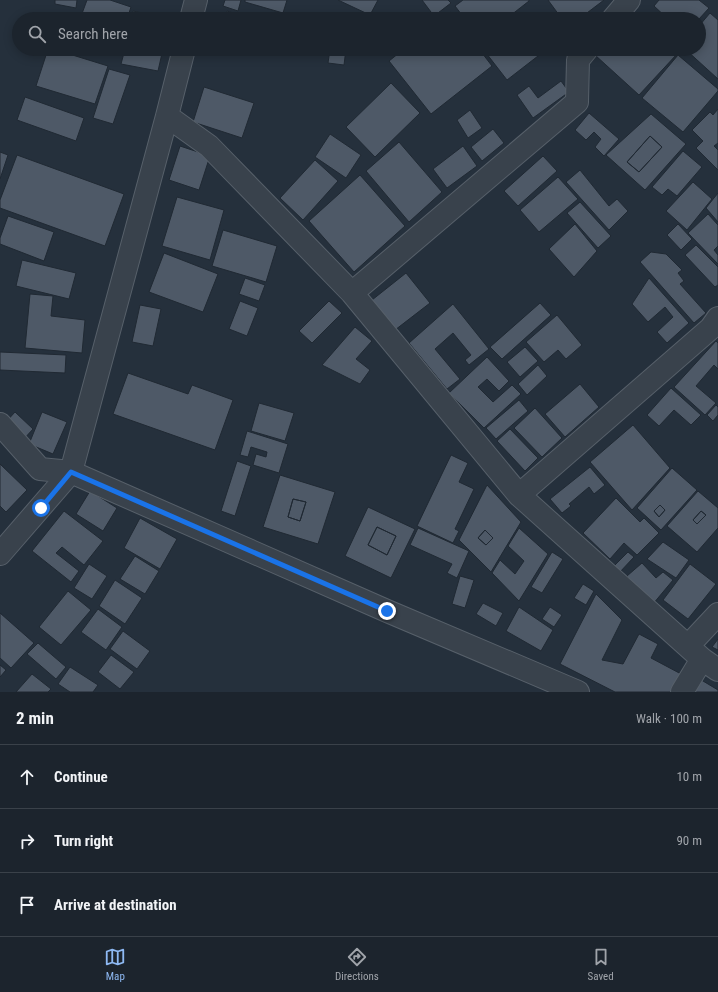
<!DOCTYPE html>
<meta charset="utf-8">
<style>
:root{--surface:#1c242d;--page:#293039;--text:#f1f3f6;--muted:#a0a4aa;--line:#3a4149;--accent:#8eb9f3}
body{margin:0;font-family:"Roboto Condensed",sans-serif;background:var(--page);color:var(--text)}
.stop{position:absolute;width:12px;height:12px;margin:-9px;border:3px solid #1a73e8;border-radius:50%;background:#fff}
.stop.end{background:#1a73e8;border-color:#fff;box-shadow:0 1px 4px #0008}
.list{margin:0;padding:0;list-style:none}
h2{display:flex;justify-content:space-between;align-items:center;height:52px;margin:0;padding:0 16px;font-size:17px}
h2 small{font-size:13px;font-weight:400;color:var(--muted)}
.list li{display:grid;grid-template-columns:26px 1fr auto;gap:12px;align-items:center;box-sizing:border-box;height:64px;padding:0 16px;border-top:1px solid var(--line)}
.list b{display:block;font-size:15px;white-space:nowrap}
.list em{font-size:13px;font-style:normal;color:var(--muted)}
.icon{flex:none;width:22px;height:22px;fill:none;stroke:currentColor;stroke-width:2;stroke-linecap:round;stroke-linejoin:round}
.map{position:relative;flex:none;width:718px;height:692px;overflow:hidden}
.search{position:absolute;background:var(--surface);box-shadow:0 2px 10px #0003;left:12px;right:12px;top:12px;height:44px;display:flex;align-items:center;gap:10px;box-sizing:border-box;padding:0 14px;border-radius:22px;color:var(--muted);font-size:15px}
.sheet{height:244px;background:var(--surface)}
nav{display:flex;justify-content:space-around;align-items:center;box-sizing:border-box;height:56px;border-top:1px solid var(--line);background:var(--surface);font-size:11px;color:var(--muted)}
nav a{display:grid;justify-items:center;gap:2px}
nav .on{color:var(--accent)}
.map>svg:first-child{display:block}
.building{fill:#4e5967;stroke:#202933;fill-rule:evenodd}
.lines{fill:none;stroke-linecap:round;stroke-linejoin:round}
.minor-casing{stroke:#57606a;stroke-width:24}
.minor{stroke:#39424c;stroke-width:22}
.route{stroke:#1a73e8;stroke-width:5}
</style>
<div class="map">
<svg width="718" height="692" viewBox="0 0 718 692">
<rect width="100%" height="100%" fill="#25303c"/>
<path class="building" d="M 55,0 L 77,0 L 76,8 L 55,4 Z
M 87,0 L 110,0 L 131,7 L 127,19 L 80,19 Z
M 225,0 L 241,0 L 238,11 L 223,6 Z
M 245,0 L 287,0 L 283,13 L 245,2 Z
M 338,0 L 378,0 L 370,15 Z
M 422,0 L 448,0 L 451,3 L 434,16 Z
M 463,0 L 529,0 L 529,1 L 506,19 L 465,19 L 455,6 Z
M 548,0 L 604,0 L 579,19 L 562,19 Z
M 659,0 L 699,0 L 709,8 L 699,19 L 668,19 L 654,6 Z
M 133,11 L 169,19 L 131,19 Z
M 227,11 L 252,19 L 225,19 Z
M 451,12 L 456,19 L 442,19 Z
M 710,13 L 718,20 L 718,79 L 685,49 L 699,49 L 699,26 Z
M 537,14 L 541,19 L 531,19 Z
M 48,49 L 53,49 L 108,66 L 95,104 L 36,86 Z
M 125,49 L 163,49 L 158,71 L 121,64 Z
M 330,49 L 346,49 L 344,65 L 328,63 Z
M 404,49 L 479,49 L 492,66 L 431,114 L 389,61 Z
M 483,49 L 547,49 L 507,80 Z
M 601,49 L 671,49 L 677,54 L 639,95 L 595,55 Z
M 678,55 L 718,89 L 718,91 L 683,132 L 642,98 Z
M 109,69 L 130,75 L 113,124 L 93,118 Z
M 561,81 L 569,92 L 533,118 L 517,95 L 529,86 L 538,98 Z
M 391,83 L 420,113 L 375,157 L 346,127 Z
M 204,87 L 254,103 L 242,138 L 193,122 Z
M 25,97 L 84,118 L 76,141 L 17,120 Z
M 718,109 L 718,143 L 714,146 L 718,150 L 718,170 L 696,148 L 703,141 L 692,130 L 710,112 L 713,115 Z
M 470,110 L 482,128 L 468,138 L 457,120 Z
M 589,113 L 619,139 L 604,156 L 595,147 L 601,139 L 594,132 L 586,140 L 575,130 Z
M 651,114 L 686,144 L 645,190 L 606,155 ZM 650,136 L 662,147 L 639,172 L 627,162 Z
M 493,129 L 504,143 L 482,161 L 471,147 Z
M 330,134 L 361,155 L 346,178 L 315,157 Z
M 650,136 L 662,147 L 639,172 L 627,162 Z
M 399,142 L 442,192 L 409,222 L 366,171 Z
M 180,146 L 210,156 L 199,190 L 169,180 Z
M 463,146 L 477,166 L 447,188 L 433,169 Z
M 683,151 L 702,167 L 677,196 L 668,189 L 662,195 L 652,187 Z
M 0,152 L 8,155 L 0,179 Z
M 17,155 L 124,194 L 105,246 L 0,208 L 0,200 Z
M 543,156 L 557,171 L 518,206 L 504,191 Z
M 315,160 L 338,181 L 303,220 L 280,198 Z
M 580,170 L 609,206 L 617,199 L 628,211 L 609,230 L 566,182 Z
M 360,175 L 405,226 L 354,272 L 309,221 Z
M 558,177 L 578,199 L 539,232 L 520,210 Z
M 693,182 L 712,199 L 687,230 L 666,211 Z
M 718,193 L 718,222 L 706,208 Z
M 177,197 L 224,210 L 210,260 L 162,246 Z
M 580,202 L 611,236 L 598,248 L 567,213 Z
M 708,214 L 718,225 L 718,246 L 714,250 L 718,255 L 718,264 L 688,233 Z
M 8,216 L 54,232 L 44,261 L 0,244 L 0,238 Z
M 575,224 L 597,251 L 574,277 L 549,249 Z
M 678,224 L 692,239 L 681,250 L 667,235 Z
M 223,230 L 277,246 L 266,282 L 212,266 Z
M 696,245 L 718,267 L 718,285 L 715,287 L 685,255 Z
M 651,252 L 666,254 L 682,270 L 678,273 L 684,281 L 680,284 L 706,313 L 694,323 L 640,262 Z
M 164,253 L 218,274 L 203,312 L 149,292 Z
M 22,260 L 76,273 L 69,299 L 16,286 Z
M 406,273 L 430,303 L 395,330 L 372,300 Z
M 245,278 L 265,285 L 259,301 L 239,294 Z
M 649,278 L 689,323 L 667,343 L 657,332 L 673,317 L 665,307 L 648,322 L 632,304 Z
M 30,294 L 53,296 L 51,316 L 85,320 L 82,353 L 25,348 Z
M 240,301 L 258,308 L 247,336 L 229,329 Z
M 329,301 L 342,313 L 312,343 L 299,331 Z
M 540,303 L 551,315 L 502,359 L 490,347 Z
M 453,304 L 489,349 L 469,365 L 465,360 L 471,355 L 453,333 L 435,349 L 460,379 L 447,389 L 409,343 Z
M 140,305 L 161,309 L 153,346 L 132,342 Z
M 557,315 L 582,345 L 566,359 L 558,350 L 544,362 L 526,342 Z
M 355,327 L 372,341 L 356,359 L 370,370 L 360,384 L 322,365 Z
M 716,341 L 718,343 L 718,369 L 714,365 L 696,386 L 716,403 L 705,415 L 674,387 Z
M 525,347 L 538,361 L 520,377 L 507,362 Z
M 0,352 L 66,355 L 65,373 L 0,370 Z
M 487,357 L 509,381 L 499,391 L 487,379 L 478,387 L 493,402 L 512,385 L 521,394 L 484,428 L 449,393 Z
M 538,365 L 547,376 L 527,395 L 518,384 Z
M 128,373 L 188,394 L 192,385 L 233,400 L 215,450 L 113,414 Z
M 580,384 L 599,407 L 565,437 L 545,414 Z
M 671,388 L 701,415 L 691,425 L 674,410 L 659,426 L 647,415 Z
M 519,400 L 528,411 L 496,439 L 486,428 Z
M 259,403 L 294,413 L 285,441 L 251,431 Z
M 716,405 L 718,407 L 718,415 L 713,421 L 707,415 Z
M 535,408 L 562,438 L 542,457 L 514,428 Z
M 15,412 L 33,429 L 23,440 L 5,423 Z
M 42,412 L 67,422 L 53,454 L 29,444 Z
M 633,425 L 670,468 L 632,510 L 590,462 Z
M 510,429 L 538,458 L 525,471 L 497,441 Z
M 247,431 L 288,444 L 279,473 L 253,465 L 256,454 L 266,457 L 267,452 L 251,447 L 248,457 L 240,455 Z
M 451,455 L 468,463 L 459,482 L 474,489 L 455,529 L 459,531 L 453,543 L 417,526 Z
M 237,461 L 251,466 L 235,516 L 221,511 Z
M 0,464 L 27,490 L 6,512 L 0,506 Z
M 590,467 L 605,485 L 594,494 L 589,487 L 569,504 L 571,506 L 562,513 L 550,499 Z
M 672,468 L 697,490 L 661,530 L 637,508 ZM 660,505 L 665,510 L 659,517 L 654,511 Z
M 280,475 L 335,492 L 318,544 L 263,527 ZM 293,499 L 306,502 L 300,521 L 288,517 Z
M 487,485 L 521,522 L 491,572 L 459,540 ZM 485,530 L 493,538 L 486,545 L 478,538 Z
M 90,491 L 117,508 L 103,531 L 76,514 Z
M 698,491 L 718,508 L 718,528 L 697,552 L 667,526 ZM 701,511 L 706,515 L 697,524 L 693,520 Z
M 616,498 L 640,522 L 644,518 L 659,533 L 637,555 L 624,543 L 610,559 L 583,533 Z
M 293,499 L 306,502 L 300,521 L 288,517 Z
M 660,505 L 665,510 L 659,517 L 654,511 Z
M 368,507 L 415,529 L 391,578 L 345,556 ZM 377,527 L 396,536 L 387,555 L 368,545 Z
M 64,511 L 103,541 L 84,565 L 62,547 L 56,553 L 79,571 L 71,582 L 32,551 Z
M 701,511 L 706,515 L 697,524 L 693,520 Z
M 140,518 L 177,539 L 160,569 L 124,548 Z
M 377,527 L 396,536 L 387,555 L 368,545 Z
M 418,528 L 469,551 L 457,578 L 447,573 L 452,564 L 410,545 Z
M 519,528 L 548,554 L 519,601 L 492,573 L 500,560 L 515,574 L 524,561 L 508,546 Z
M 485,530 L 493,538 L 486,545 L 478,538 Z
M 663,542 L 689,560 L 676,578 L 647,559 Z
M 552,552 L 563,559 L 542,593 L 531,587 Z
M 628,552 L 634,557 L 619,573 L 613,567 Z
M 135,556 L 159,571 L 145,594 L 120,579 Z
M 642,563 L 656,578 L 663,572 L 673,580 L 653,604 L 627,576 Z
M 89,564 L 107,576 L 92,599 L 74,588 Z
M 690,564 L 716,584 L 688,619 L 663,600 Z
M 460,576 L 474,580 L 465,608 L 452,604 Z
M 115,580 L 142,598 L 125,624 L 99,606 Z
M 583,584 L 594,591 L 586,605 L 574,598 Z
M 68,591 L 91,610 L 61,645 L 39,627 Z
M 596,594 L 622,620 L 602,660 L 623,664 L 639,634 L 658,644 L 651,658 L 683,675 L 674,692 L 615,692 L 560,664 Z
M 483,603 L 503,613 L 496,626 L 476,614 Z
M 519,607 L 553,630 L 541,651 L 506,631 Z
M 550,607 L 562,615 L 554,627 L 542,619 Z
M 98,609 L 122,627 L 106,650 L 81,632 Z
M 0,613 L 34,643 L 11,668 L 0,658 Z
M 123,631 L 150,651 L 137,669 L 110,649 Z
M 718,639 L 718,650 L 712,647 Z
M 38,643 L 66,667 L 56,679 L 27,654 Z
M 111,655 L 134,672 L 120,689 L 98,672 Z
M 0,665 L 6,670 L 0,677 Z
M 70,667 L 98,685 L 93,692 L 70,692 L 58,684 Z
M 32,674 L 51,689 L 48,692 L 16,692 Z
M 698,678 L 718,690 L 718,692 L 690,692 Z"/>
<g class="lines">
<g class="minor-casing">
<path id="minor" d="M 191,19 L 196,0
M 613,19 L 629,0
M 167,116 L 209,146 L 352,293 L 519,495 L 702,659 L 718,670
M 352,293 L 577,102 L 578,60 L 587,49
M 0,424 L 40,469 L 71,472 L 167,116 L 184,49
M 519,495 L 711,328 L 718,318
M 0,554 L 71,472 L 387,611 L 578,692
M 688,646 L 718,614
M 682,692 L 702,659"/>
</g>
<use href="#minor" class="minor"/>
</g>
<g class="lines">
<path class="route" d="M 41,508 L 71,472 L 387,611"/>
</g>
</svg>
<div class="stop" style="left:41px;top:508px"></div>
<div class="stop end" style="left:387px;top:611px"></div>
<div class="search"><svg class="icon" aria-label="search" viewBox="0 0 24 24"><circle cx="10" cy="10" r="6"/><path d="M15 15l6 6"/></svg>Search here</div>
</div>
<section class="sheet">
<h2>2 min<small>Walk · 100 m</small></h2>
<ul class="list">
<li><svg class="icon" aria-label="ahead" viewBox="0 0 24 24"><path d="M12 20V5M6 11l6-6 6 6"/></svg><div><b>Continue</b></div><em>10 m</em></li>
<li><svg class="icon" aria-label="right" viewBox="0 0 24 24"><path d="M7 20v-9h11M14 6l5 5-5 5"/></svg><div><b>Turn right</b></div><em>90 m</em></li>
<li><svg class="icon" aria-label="arrive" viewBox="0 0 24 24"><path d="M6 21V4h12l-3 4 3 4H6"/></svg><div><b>Arrive at destination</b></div></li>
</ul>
</section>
<nav>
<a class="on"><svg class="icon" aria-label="map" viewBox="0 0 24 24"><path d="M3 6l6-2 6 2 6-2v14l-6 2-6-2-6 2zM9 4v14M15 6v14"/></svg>Map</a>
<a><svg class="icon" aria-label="directions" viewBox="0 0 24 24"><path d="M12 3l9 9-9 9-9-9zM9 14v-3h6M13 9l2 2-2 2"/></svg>Directions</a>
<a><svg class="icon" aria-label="saved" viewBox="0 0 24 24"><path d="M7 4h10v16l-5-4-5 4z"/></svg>Saved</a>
</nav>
